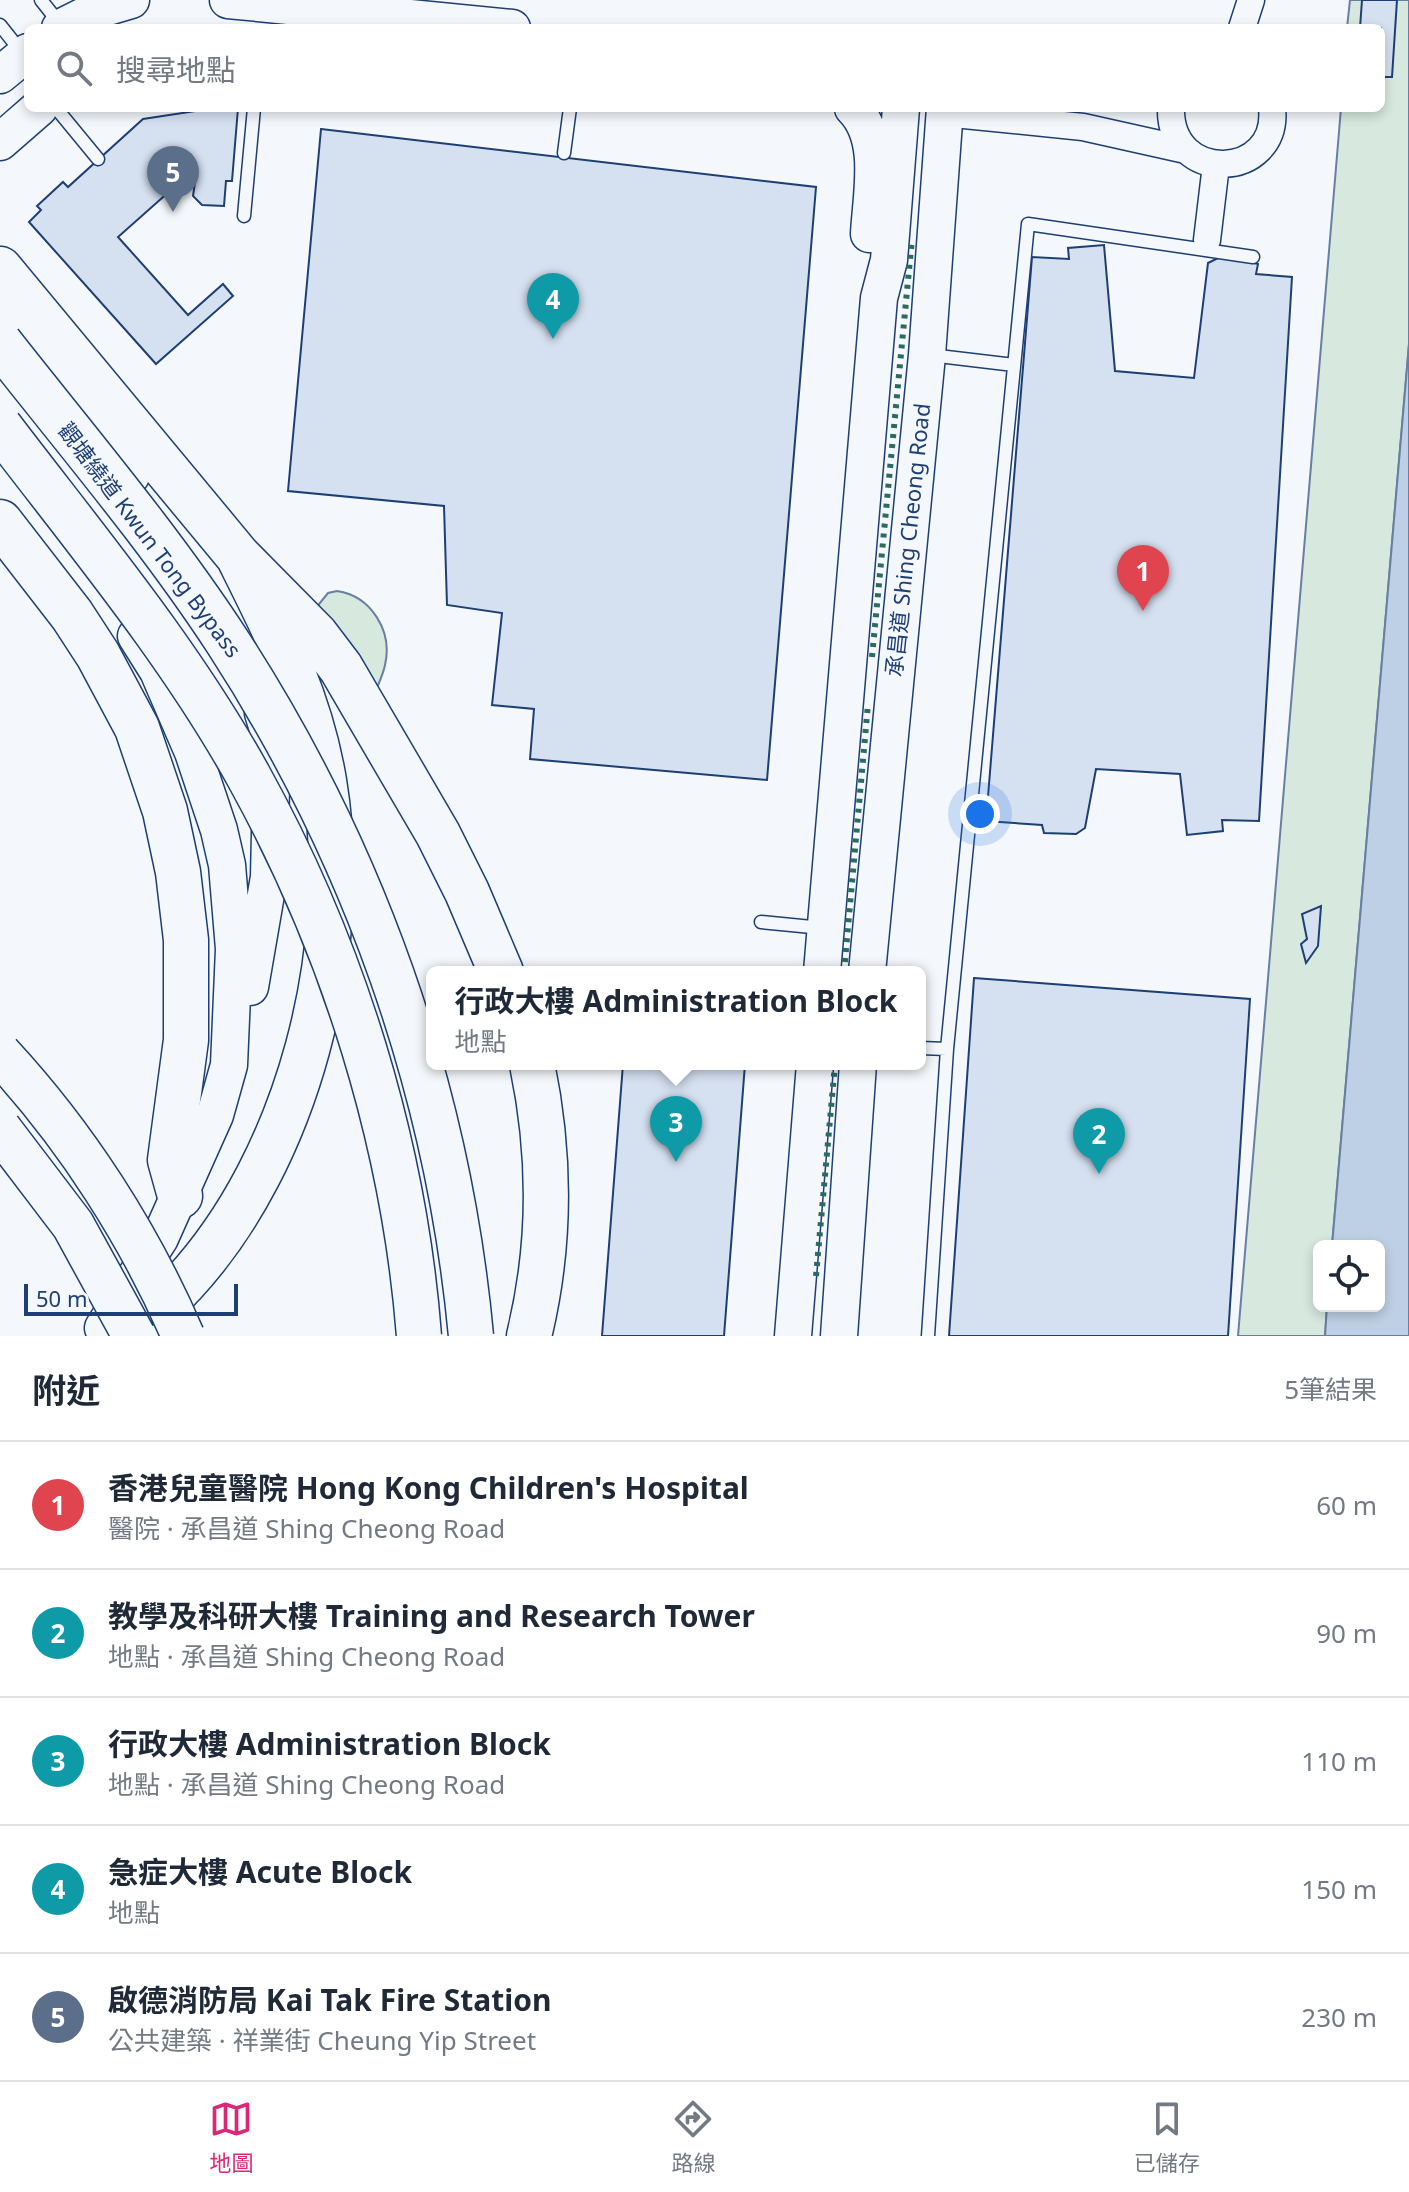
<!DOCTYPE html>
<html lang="zh-TW">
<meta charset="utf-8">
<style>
:root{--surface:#fff;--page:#f2f2f3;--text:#1f2937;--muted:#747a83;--line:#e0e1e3;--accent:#db2777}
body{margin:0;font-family:"Noto Sans","Noto Sans TC",sans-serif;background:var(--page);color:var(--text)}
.controls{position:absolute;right:24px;bottom:24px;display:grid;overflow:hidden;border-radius:12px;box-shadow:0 4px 12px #0003}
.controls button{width:72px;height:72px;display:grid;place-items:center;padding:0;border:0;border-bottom:2px solid var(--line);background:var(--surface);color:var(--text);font:40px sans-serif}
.scale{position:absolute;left:24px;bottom:20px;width:214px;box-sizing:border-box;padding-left:8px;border:4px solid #1d3f73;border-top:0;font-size:22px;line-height:28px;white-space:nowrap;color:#1d3f73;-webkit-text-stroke:6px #f4f7fb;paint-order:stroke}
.you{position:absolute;left:980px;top:814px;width:28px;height:28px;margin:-20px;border:6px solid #fff;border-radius:50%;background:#1a73e8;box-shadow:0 0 0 12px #1a73e833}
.badge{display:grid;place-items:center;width:52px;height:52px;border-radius:50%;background:var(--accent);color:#fff;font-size:26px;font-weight:700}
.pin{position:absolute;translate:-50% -66px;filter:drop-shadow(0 2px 4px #0008)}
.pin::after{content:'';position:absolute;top:42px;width:28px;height:24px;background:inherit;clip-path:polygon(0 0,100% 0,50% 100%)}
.popup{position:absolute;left:426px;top:966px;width:500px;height:104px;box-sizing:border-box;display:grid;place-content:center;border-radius:12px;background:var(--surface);filter:drop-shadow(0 2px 6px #0005);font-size:26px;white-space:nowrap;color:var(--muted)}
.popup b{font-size:30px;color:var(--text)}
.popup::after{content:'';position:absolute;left:50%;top:100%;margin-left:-16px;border:16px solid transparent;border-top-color:var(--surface)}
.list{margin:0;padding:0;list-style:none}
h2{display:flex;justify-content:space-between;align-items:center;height:104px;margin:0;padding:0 32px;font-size:34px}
h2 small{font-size:26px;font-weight:400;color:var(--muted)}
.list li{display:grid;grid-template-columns:52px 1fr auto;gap:24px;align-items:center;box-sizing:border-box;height:128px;padding:0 32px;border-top:2px solid var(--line)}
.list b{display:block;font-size:30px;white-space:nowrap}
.list p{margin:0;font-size:26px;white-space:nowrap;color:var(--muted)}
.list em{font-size:26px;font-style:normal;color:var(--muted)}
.icon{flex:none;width:44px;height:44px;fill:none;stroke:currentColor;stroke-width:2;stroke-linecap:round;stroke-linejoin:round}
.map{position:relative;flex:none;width:1409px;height:1336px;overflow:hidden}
.search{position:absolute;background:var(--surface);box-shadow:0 4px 12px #0003;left:24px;right:24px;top:24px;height:88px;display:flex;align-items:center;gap:20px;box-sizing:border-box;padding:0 28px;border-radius:12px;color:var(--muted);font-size:30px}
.sheet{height:744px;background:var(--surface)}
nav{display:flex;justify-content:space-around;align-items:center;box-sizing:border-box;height:112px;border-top:2px solid var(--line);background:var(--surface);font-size:22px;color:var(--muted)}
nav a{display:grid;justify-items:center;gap:4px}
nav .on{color:var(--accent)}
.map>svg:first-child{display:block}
.green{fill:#d7e8df;stroke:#687fa3;stroke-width:2}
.water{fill:#bed0e5;stroke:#687fa3;stroke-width:2}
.building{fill:#d5e0f0;stroke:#1d3f73;stroke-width:2}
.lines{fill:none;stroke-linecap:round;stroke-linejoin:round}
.service-casing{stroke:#1d3f73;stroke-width:15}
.minor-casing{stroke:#1d3f73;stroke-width:29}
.secondary-casing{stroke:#1d3f73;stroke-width:39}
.motorway-casing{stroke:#1d3f73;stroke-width:47}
.service{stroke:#f4f7fb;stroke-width:12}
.minor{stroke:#f4f7fb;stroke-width:26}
.secondary{stroke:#f4f7fb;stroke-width:36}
.motorway{stroke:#f4f7fb;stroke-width:44}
.trunk-bridge-casing{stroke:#1d3f73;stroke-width:45;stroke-linecap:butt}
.motorway-bridge-casing{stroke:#1d3f73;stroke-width:47;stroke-linecap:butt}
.trunk-bridge{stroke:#f4f7fb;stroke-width:42}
.motorway-bridge{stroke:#f4f7fb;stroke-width:44}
.hedge{stroke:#2c6c60;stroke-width:6;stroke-dasharray:4 6;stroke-linecap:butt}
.labels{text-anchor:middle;stroke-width:6;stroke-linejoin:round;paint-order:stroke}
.street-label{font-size:22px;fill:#1d3f73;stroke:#f4f7fb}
</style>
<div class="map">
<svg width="1409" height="1336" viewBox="0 0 1409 1336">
<rect width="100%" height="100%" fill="#f4f7fb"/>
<path class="green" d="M 1350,0 L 1409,0 L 1409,344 L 1332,1246 L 1319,1246 L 1319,1306 L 1327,1306 L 1325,1336 L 1238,1336 L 1341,108 L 1381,108 L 1381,28 L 1347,28 Z
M 337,591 C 371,596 393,631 385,665 C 383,675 378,685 374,695 L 315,609 L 328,593 Z"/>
<path class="water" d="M 1409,344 L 1409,1336 L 1325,1336 L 1327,1306 L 1379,1306 L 1379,1246 L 1332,1246 Z"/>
<path class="building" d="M 1362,0 L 1397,0 L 1392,77 L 1381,77 L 1381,28 L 1360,28 Z
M 196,108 L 238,108 L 232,181 L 226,181 L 224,206 L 202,205 L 193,196 L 196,175 L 189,174 L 118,237 L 188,315 L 223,284 L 233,296 L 156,364 L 29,222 L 41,210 L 37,206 L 63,182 L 68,187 L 143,119 L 196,111 Z
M 321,129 L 816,187 L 767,780 L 530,759 L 534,709 L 492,705 L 502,613 L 447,605 L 444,506 L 288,491 Z
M 1104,245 L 1115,371 L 1194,378 L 1208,263 L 1222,256 L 1258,264 L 1256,274 L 1292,277 L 1259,821 L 1222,820 L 1223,831 L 1187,835 L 1180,774 L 1096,769 L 1085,828 L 1076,834 L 1044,833 L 1042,825 L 986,821 L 1032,257 L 1069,259 L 1068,248 Z
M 1321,906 L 1318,946 L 1306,963 L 1301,944 L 1307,939 L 1302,914 Z
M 974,978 L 1250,999 L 1228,1336 L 949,1336 Z
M 623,1064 L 745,1064 L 724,1336 L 602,1336 Z"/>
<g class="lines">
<g class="service-casing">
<path id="service" d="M 41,0 L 60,24
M 0,25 L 23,54
M 56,108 L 98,159
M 564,153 L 570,108
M 244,216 L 254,108
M 930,355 L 1014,365
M 761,922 L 822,928
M 920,1048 L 947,1049
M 928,1336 L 947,1049 L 1028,224 L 1253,257"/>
</g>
<g class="minor-casing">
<path id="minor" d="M 1242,28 L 1251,0
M 1171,108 C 1169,185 1280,180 1272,108
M 944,113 L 1083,127 L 1186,150
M 1207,240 L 1216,165"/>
</g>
<g class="secondary-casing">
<path id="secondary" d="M 228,0 L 512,28
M 60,28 L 94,11 L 131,0
M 0,75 L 28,52
M 853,108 C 884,139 871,194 869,234
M 0,142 L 39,108
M 0,308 L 93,423 L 131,476
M 822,972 L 879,298 L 889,260 L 901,108
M 867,972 L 927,355 L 945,108
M 250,987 L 269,877 L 272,743 L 263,713
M 103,1328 L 160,1238 L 215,1115 L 229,1065 L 234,949 L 227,865 L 219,830 L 193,752 L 158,671 L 136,636
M 793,1336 L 815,1064
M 839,1336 L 858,1064"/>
</g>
<g class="motorway-casing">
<path id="motorway" d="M 0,269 L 238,556 L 316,635 L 341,668 L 438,834 L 467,892 L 501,972
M 0,522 L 72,615 L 98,655 L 137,728 L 165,811 L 178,872 L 186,940 L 186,1040 L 170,1160 L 180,1196
M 111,1336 C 123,1331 140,1327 150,1319 C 162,1310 172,1295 183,1284 C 299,1159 352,948 324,781 C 310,697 276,632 238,556
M 529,1336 C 551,1246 551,1155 532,1064"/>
</g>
<use href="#service" class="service"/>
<use href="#minor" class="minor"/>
<use href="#secondary" class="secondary"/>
<use href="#motorway" class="motorway"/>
<g class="trunk-bridge-casing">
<path id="trunk-bridge" d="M 0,1054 C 76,1136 139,1234 183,1336
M 0,1129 L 73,1225 L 134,1336"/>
</g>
<g class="motorway-bridge-casing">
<path id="motorway-bridge" d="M 0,343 C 77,441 159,537 227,641 C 363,850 448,1088 471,1336
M 0,427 C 86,540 180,652 249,777 C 343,947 404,1142 419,1336"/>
</g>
<use href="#trunk-bridge" class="trunk-bridge"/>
<use href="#motorway-bridge" class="motorway-bridge"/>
<path class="hedge" d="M 872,657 L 912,239
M 844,972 L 868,704
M 816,1276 L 835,1064"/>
</g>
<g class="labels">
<g class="street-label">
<text transform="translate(150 540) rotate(53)" y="8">觀塘繞道 Kwun Tong Bypass</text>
<text transform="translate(908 540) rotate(-84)" y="8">承昌道 Shing Cheong Road</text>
</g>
</g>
</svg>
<div class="controls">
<button><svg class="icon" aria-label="locate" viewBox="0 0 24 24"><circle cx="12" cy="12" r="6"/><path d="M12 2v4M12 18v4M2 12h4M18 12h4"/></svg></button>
</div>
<div class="scale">50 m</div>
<div class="you"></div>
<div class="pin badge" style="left:1143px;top:611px;background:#e0444e">1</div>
<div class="pin badge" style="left:1099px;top:1174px;background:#0f9aa8">2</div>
<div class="pin badge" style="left:676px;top:1162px;background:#0f9aa8">3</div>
<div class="popup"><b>行政大樓 Administration Block</b>地點</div>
<div class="pin badge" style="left:553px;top:339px;background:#0f9aa8">4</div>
<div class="pin badge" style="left:173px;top:212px;background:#5c6f8a">5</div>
<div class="search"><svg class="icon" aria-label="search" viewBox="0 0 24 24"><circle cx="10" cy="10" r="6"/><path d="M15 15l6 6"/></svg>搜尋地點</div>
</div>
<section class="sheet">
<h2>附近<small>5筆結果</small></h2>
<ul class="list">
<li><span class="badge" style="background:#e0444e">1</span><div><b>香港兒童醫院 Hong Kong Children's Hospital</b><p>醫院 · 承昌道 Shing Cheong Road</p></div><em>60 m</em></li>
<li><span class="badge" style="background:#0f9aa8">2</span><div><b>教學及科研大樓 Training and Research Tower</b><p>地點 · 承昌道 Shing Cheong Road</p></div><em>90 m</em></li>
<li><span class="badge" style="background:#0f9aa8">3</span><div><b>行政大樓 Administration Block</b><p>地點 · 承昌道 Shing Cheong Road</p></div><em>110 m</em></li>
<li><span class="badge" style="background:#0f9aa8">4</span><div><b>急症大樓 Acute Block</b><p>地點</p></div><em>150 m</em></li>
<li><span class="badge" style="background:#5c6f8a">5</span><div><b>啟德消防局 Kai Tak Fire Station</b><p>公共建築 · 祥業街 Cheung Yip Street</p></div><em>230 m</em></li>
</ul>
</section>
<nav>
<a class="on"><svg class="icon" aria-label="map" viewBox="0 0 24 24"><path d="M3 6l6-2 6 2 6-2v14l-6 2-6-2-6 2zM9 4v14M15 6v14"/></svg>地圖</a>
<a><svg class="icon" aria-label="directions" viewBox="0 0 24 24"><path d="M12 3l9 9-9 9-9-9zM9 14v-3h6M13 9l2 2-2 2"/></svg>路線</a>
<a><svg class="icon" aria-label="saved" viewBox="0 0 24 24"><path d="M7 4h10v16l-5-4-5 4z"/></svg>已儲存</a>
</nav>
